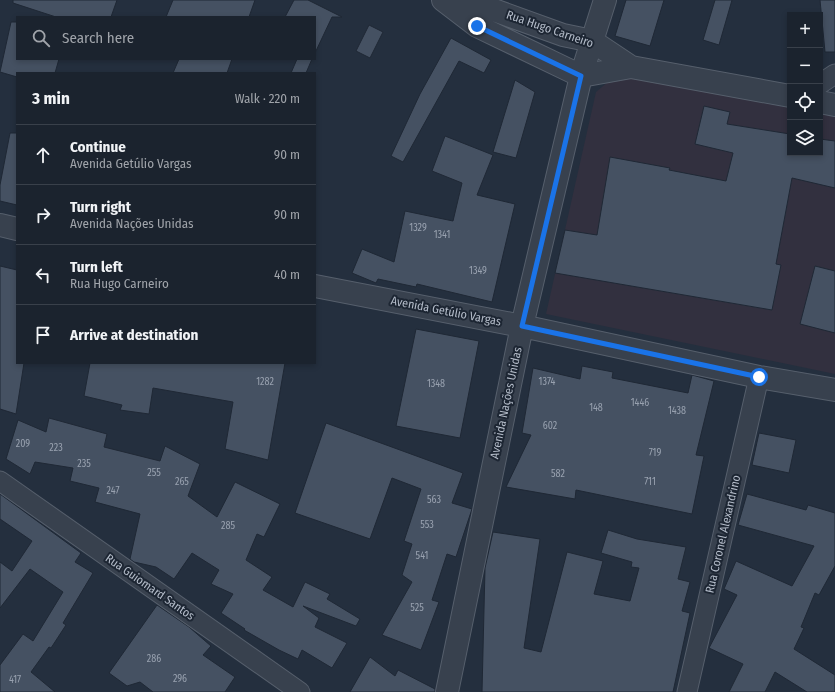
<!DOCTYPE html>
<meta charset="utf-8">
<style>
:root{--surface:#1b232e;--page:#282f3a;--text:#f1f3f6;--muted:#a0a4aa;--line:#39404a}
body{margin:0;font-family:"Fira Sans Condensed",sans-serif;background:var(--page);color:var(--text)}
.controls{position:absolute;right:12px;top:12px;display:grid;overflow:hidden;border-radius:0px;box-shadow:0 2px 6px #0003}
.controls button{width:36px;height:36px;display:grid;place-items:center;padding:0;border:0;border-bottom:1px solid var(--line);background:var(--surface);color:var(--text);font:20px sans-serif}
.stop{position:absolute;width:12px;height:12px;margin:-9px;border:3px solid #1a73e8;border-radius:50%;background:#fff}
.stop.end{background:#1a73e8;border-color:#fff;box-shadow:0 1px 4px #0008}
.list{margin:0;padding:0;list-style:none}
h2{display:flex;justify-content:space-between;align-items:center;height:52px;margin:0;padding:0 16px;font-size:17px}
h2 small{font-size:13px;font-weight:400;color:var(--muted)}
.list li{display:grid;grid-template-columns:26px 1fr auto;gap:12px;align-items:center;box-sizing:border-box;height:60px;padding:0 16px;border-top:1px solid var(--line)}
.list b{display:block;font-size:15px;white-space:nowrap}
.list p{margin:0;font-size:13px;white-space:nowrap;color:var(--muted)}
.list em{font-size:13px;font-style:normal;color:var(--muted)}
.icon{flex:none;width:22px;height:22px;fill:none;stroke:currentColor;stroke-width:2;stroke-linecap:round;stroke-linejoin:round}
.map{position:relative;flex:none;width:835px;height:692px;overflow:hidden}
.search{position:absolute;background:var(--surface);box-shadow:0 2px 6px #0003;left:16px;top:16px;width:300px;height:44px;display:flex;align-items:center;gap:10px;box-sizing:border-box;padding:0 14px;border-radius:0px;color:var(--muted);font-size:15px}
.panel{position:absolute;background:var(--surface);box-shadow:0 2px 6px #0003;left:16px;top:72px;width:300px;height:292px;border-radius:0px}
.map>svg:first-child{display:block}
.medical{fill:#32303f}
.building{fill:#455162;stroke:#1f2835}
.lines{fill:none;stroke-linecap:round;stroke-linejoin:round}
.minor-casing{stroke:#565f6c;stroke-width:21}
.tertiary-casing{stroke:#565f6c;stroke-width:24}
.minor{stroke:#38414e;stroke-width:19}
.tertiary{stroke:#38414e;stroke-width:22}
.route{stroke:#1a73e8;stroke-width:5}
.labels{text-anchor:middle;stroke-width:4;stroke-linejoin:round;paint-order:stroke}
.number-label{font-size:10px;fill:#98a1af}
.street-label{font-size:12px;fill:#b4bcc9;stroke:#1d2633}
</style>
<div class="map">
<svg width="835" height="692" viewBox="0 0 835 692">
<rect width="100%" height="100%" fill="#242f3e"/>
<path class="medical" d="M 616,75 L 790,108 L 790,153 L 820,153 L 820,114 L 835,117 L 835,374 L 546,314 L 596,92 Z"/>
<path class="building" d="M 13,0 L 117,0 L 111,17 L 56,17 L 13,3 Z
M 173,0 L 255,0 L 249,17 L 166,17 Z
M 294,0 L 308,0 L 342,17 L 332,17 L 315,53 L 315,17 L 285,17 Z
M 626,0 L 664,0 L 650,46 L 615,36 Z
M 715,0 L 732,0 L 719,45 L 703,40 Z
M 820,0 L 835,0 L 835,52 L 825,52 Z
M 11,22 L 17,22 L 17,59 L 59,59 L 55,73 L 17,73 L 17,77 L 0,72 Z
M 369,25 L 383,32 L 370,58 L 356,51 Z
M 451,38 L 491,60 L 484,73 L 459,61 L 403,162 L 391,156 L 420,94 Z
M 179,59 L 232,59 L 227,73 L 173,73 Z
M 297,59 L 312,59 L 306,73 L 291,73 Z
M 515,80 L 535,92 L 516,158 L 493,152 Z
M 704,106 L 730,112 L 727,124 L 790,134 L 790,153 L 820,153 L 820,139 L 835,141 L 835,188 L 792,178 L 776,264 L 781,265 L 772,310 L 555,273 L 565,230 L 597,235 L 610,157 L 670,168 L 669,170 L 726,181 L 733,153 L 695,144 Z
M 10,133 L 17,133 L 17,205 L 0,201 L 0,185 Z
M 445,136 L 493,155 L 477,195 L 515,204 L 492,302 L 417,284 L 416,287 L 378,279 L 376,283 L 352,273 L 362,249 L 394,262 L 405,211 L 453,221 L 462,183 L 432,171 Z
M 0,266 L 17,270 L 17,363 L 24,363 L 16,414 L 0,409 Z
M 815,266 L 835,271 L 835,333 L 800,324 Z
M 416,329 L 479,341 L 460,438 L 396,426 Z
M 90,363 L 285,363 L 268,460 L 225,449 L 233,402 L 153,388 L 149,414 L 120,410 L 122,405 L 84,396 Z
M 582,366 L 613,372 L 612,378 L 688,393 L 692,375 L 714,381 L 696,455 L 704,456 L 692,514 L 576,490 L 575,499 L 506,487 L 531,435 L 522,433 L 533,368 L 580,379 Z
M 49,418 L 107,434 L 104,447 L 160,461 L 165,446 L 200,464 L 188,496 L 217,517 L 235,482 L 280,504 L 264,537 L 257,534 L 246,560 L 272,577 L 263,590 L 293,607 L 305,582 L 330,594 L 327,599 L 360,619 L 356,626 L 303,606 L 319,618 L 315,627 L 347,643 L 332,668 L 302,650 L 298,659 L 279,650 L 244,630 L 245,629 L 221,613 L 233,594 L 211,584 L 219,570 L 192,553 L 174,579 L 156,567 L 134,562 L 130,559 L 140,514 L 95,502 L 99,488 L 70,481 L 73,468 L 35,462 L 30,474 L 6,459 L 18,420 L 46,432 Z
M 326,423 L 463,473 L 452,503 L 472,509 L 456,557 L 447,554 L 432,600 L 439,602 L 421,650 L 382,635 L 412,582 L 402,575 L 412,544 L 404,541 L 421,489 L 392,478 L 370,539 L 295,513 Z
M 759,433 L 796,440 L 789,473 L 752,465 Z
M 0,494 L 81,553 L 75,562 L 93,573 L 63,623 L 66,625 L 51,648 L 49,647 L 31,672 L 55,692 L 0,692 L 0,665 L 23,634 L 33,641 L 63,592 L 30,569 L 0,608 L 0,562 L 12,571 L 32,541 L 0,519 Z
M 747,494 L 806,510 L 808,505 L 835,513 L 835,566 L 819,595 L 815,593 L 801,627 L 804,628 L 794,649 L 835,675 L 835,692 L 807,692 L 775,672 L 765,692 L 729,692 L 743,664 L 709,648 L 737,595 L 724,589 L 736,561 L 792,586 L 814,546 L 738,525 Z
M 608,530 L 637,539 L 686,547 L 678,579 L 690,582 L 682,611 L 690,613 L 673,692 L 482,692 L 485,568 L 493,532 L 540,539 L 524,648 L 541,652 L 567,552 L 603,561 L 594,594 L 630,601 L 639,568 L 631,567 L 632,562 L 601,553 Z
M 157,605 L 189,627 L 211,646 L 203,655 L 235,677 L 225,692 L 153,692 L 140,682 L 127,686 L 109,673 Z
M 370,657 L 395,676 L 398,670 L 435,689 L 435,692 L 350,692 Z"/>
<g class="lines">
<g class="minor-casing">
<path id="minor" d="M 820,84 L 835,74
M 0,481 L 300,692
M 687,692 L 759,377"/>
</g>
<g class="tertiary-casing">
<path id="tertiary" d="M 443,0 L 477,26 L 581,76 L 631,67 L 790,96
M 466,0 L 563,35 L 592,41 L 631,67
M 820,102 L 835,105
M 0,225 L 17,229
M 315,286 L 522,326 L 759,377 L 835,390
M 447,692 L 522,326 L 581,76 L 605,0"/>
</g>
<use href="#minor" class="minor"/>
<use href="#tertiary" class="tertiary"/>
</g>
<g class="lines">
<path class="route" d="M 477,26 L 581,76 L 522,326 L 759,377"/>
</g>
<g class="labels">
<g class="number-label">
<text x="418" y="231">1329</text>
<text x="442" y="238">1341</text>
<text x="478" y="274">1349</text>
<text x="265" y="385">1282</text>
<text x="547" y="385">1374</text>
<text x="436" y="387">1348</text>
<text x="640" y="406">1446</text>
<text x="596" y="411">148</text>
<text x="677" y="414">1438</text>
<text x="550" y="429">602</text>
<text x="23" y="447">209</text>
<text x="56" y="451">223</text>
<text x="655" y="456">719</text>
<text x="84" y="467">235</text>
<text x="154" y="476">255</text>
<text x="558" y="477">582</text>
<text x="182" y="485">265</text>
<text x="650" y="485">711</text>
<text x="113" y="494">247</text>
<text x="434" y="503">563</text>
<text x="427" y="528">553</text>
<text x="228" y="529">285</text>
<text x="422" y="559">541</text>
<text x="417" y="611">525</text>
<text x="154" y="662">286</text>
<text x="180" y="682">296</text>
<text x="15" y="683">417</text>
</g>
<g class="street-label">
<text transform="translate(550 29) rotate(19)" y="4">Rua Hugo Carneiro</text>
<text transform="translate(446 311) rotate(11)" y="4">Avenida Getúlio Vargas</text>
<text transform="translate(506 403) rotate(-78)" y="4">Avenida Nações Unidas</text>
<text transform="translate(723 534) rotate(-77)" y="4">Rua Coronel Alexandrino</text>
<text transform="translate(150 587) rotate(35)" y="4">Rua Guiomard Santos</text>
</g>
</g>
</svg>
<div class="controls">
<button>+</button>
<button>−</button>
<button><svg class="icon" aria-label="locate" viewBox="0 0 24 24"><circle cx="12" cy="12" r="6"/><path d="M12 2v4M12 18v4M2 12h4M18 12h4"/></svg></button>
<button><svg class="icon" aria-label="layers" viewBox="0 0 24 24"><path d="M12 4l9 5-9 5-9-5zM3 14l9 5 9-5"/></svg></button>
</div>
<div class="stop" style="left:759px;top:377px"></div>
<div class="stop end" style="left:477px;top:26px"></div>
<div class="search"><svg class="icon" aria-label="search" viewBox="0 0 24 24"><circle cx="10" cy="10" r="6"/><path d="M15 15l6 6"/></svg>Search here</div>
<section class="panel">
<h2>3 min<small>Walk · 220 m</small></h2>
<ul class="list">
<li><svg class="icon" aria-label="ahead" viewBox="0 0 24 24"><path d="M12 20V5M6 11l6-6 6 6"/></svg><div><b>Continue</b><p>Avenida Getúlio Vargas</p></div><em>90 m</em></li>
<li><svg class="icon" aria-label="right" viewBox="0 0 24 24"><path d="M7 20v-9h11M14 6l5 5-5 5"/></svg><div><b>Turn right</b><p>Avenida Nações Unidas</p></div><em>90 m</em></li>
<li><svg class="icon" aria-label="left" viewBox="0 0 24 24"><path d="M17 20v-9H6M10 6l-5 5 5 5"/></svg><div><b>Turn left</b><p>Rua Hugo Carneiro</p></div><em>40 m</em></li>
<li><svg class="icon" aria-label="arrive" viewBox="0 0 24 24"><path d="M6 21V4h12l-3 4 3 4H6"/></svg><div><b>Arrive at destination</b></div></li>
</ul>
</section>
</div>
